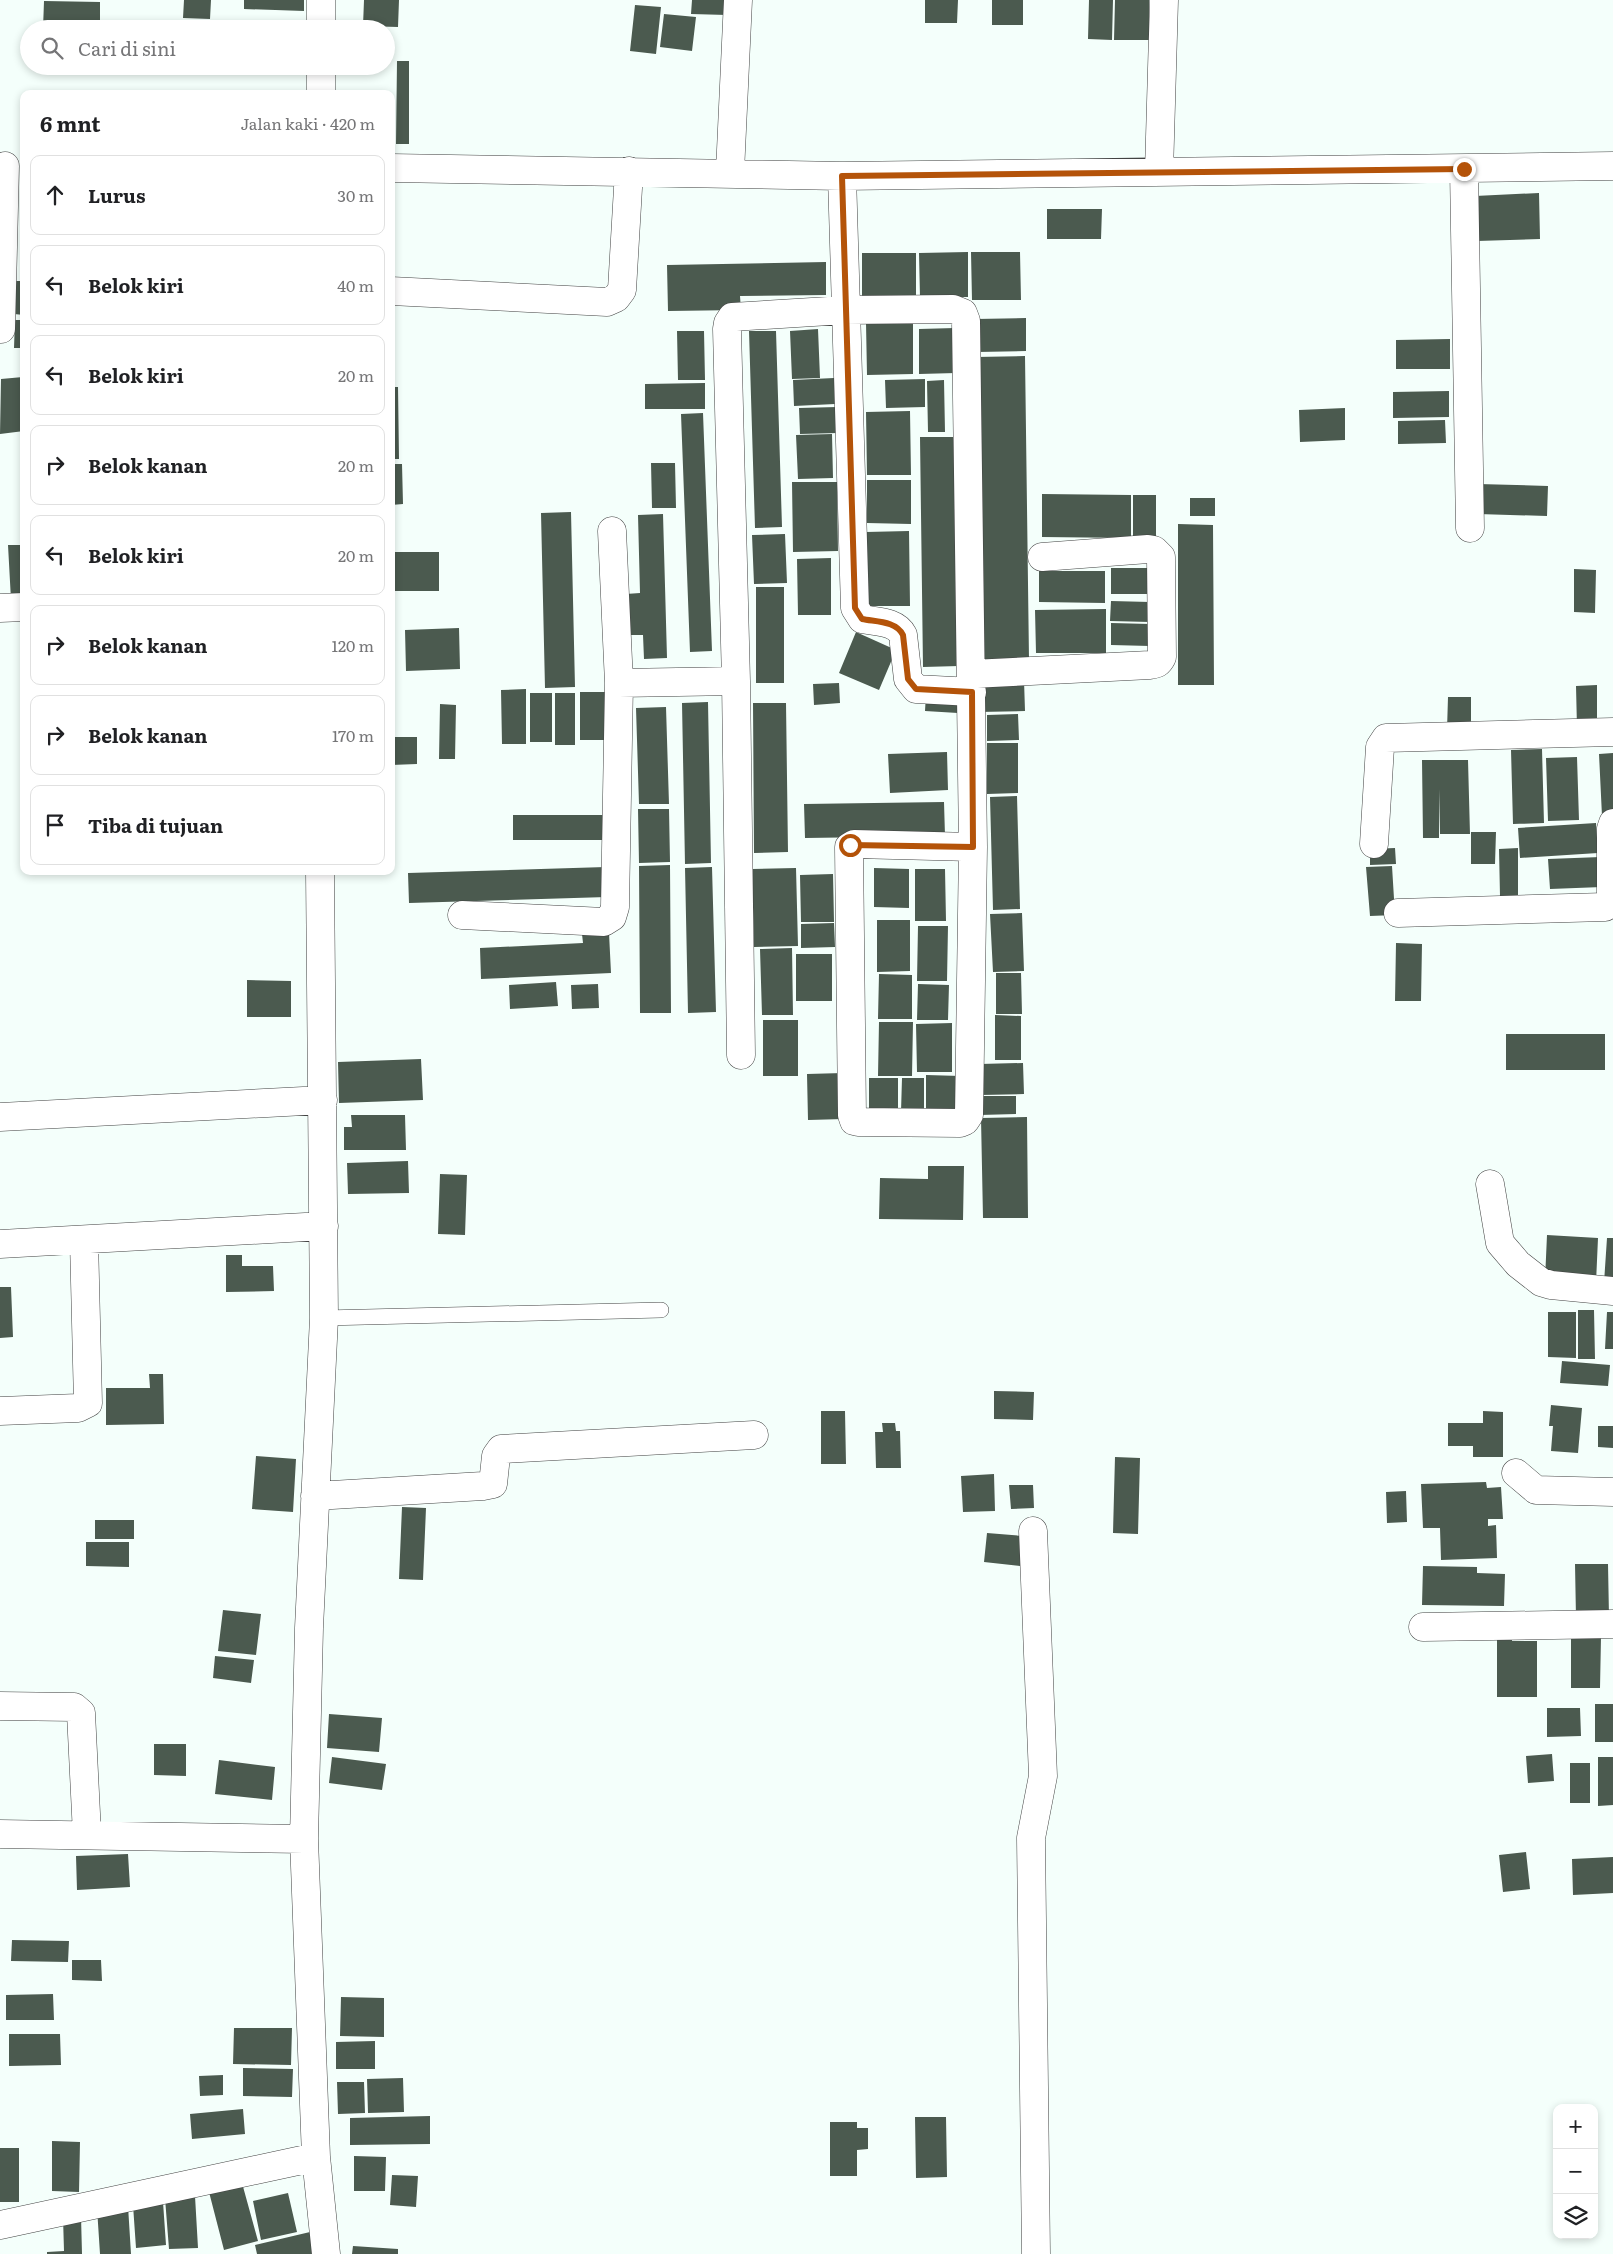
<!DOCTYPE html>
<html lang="id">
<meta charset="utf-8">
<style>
:root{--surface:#fff;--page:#f2f2f2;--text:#202124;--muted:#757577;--line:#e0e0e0}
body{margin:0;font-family:Literata,serif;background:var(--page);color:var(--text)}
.controls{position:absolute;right:15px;bottom:15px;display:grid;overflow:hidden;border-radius:10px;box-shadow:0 2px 8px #0003}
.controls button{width:45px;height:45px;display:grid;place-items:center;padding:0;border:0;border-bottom:1px solid var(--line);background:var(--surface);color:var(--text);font:25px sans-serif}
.stop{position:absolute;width:15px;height:15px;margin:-11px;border:4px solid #b45309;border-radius:50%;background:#fff}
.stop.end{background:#b45309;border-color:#fff;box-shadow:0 1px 5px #0008}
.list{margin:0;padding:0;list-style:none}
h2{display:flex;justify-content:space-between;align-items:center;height:65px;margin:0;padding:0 20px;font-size:21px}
h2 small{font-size:16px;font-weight:400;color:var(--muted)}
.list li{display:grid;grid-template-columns:32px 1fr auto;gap:15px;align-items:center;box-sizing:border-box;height:80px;margin:0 10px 10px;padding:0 10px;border:1px solid var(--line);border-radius:10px}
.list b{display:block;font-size:19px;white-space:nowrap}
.list em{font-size:16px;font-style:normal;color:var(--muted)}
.icon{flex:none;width:28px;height:28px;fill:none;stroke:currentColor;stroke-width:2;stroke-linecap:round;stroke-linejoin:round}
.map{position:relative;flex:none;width:1613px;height:2254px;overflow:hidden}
.search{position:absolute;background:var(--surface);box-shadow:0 2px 8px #0003;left:20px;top:20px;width:375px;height:55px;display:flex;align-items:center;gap:12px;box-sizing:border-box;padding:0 18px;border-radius:28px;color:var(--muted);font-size:19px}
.panel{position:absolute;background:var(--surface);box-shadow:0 2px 8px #0003;left:20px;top:90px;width:375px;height:785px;border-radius:10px}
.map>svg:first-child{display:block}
.building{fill:#4b5a4f}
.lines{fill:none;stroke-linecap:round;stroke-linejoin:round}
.lane-casing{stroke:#434343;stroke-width:16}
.street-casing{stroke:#434343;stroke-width:29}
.lane{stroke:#fff;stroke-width:15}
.street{stroke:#fff;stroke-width:28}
.route{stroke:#b45309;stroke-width:6}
</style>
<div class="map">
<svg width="1613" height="2254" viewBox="0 0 1613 2254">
<rect width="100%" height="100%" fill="#f4fffb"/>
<path class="building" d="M 184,0 L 211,0 L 210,19 L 183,18 Z
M 244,0 L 304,0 L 304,11 L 244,9 Z
M 364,0 L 399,0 L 398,27 L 363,26 Z
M 692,0 L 727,0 L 727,15 L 691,14 Z
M 925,0 L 958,0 L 957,23 L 925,23 Z
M 992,0 L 1023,0 L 1023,25 L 992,25 Z
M 1089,0 L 1113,0 L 1112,40 L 1088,39 Z
M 1115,0 L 1149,0 L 1149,40 L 1114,40 Z
M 44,1 L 100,2 L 100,29 L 43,29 Z
M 635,5 L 661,7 L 656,54 L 630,51 Z
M 664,14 L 696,17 L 692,51 L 660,47 Z
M 397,61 L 409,61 L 409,144 L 396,144 Z
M 1539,193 L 1540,239 L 1477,241 L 1475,196 Z
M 1047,209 L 1102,209 L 1101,239 L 1047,239 Z
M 22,220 L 24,220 L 24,259 L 20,258 Z
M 968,252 L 968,297 L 920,297 L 919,253 Z
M 971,252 L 1020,252 L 1021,300 L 972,300 Z
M 862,253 L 916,253 L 916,301 L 862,301 Z
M 826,262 L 826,295 L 740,296 L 741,310 L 668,311 L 667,265 Z
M 15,281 L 24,281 L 24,315 L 14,314 Z
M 1026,318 L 1026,351 L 977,352 L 976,319 Z
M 15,320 L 24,320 L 24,348 L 14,348 Z
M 913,322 L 913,374 L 867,375 L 866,323 Z
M 955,328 L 956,373 L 919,374 L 919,329 Z
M 818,329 L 820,378 L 792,379 L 790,331 Z
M 677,331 L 704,331 L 705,380 L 678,380 Z
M 749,331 L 776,331 L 782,527 L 755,528 Z
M 1450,339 L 1450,369 L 1396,369 L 1396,340 Z
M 1025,356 L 1029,659 L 979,659 L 976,357 Z
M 23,377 L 24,431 L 0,434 L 1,379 Z
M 834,378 L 835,404 L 794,406 L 793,380 Z
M 925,379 L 925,407 L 886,408 L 885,380 Z
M 944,380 L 945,432 L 928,432 L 927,381 Z
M 705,383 L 705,409 L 645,409 L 645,384 Z
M 391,387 L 398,387 L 399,459 L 391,459 Z
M 1449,391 L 1449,417 L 1393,418 L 1393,392 Z
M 837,407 L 838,433 L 800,434 L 799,408 Z
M 1345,408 L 1345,440 L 1300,442 L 1299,410 Z
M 910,411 L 911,475 L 867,475 L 866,412 Z
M 703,413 L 712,651 L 690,652 L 681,414 Z
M 1445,420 L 1446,443 L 1398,444 L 1398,421 Z
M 832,434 L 833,478 L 798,479 L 796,435 Z
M 920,437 L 955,437 L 959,666 L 923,667 Z
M 651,463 L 675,463 L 676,508 L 652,508 Z
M 391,464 L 402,464 L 403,504 L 391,505 Z
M 867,480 L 911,480 L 911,524 L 867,523 Z
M 792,482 L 837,482 L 838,551 L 793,552 Z
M 1478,484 L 1548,486 L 1547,516 L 1478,514 Z
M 1042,494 L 1131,495 L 1131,538 L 1042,537 Z
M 1133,495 L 1156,495 L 1156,538 L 1133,538 Z
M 1190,498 L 1215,498 L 1215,516 L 1190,516 Z
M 571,512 L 575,687 L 545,688 L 541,513 Z
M 663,514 L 667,658 L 644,659 L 643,635 L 627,635 L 626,594 L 640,593 L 638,515 Z
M 1178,524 L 1213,525 L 1214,685 L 1178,685 Z
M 909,531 L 910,606 L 867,606 L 866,532 Z
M 785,534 L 787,583 L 754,584 L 752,535 Z
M 8,545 L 24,545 L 24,599 L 11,600 Z
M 391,552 L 439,552 L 439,591 L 391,591 Z
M 831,558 L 831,615 L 798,615 L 797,559 Z
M 1111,568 L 1147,568 L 1148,594 L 1111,594 Z
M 1574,569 L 1596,570 L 1595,613 L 1574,612 Z
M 1039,571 L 1105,571 L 1105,603 L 1039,602 Z
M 756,587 L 784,587 L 784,683 L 756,683 Z
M 1111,601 L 1150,602 L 1150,622 L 1110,621 Z
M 1106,609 L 1106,653 L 1036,653 L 1035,610 Z
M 1111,623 L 1150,624 L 1150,646 L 1111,645 Z
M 459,628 L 460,669 L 406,671 L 405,630 Z
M 856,632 L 896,650 L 879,690 L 839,673 Z
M 1024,680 L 1025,711 L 978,712 L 978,681 Z
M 839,683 L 840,703 L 814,705 L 813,684 Z
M 1597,685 L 1597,728 L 1577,728 L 1576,686 Z
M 526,689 L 526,744 L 502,744 L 501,690 Z
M 580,692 L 608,692 L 608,740 L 580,740 Z
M 530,693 L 552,693 L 552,742 L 530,742 Z
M 555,693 L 575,693 L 575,745 L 555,745 Z
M 926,694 L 959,695 L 958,713 L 925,711 Z
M 1448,697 L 1471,697 L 1471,730 L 1447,730 Z
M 708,702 L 711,863 L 685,864 L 682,703 Z
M 753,703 L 786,703 L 788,852 L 754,853 Z
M 440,704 L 456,705 L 455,759 L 439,759 Z
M 666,707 L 669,804 L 639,804 L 636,708 Z
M 1018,714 L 1019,740 L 987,741 L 987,715 Z
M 391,737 L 417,737 L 417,764 L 391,765 Z
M 987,743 L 1018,743 L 1018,793 L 987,794 Z
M 1542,749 L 1544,823 L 1513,824 L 1511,750 Z
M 947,752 L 948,790 L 890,793 L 888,754 Z
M 1613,753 L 1613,815 L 1602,816 L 1599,754 Z
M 1577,757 L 1579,820 L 1548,821 L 1546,758 Z
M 1422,760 L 1468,760 L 1470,834 L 1440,834 L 1439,789 L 1439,838 L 1423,838 Z
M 1017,796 L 1020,909 L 993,910 L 990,797 Z
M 944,802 L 945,836 L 805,838 L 804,804 Z
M 638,809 L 669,809 L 670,862 L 639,863 Z
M 513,815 L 603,815 L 603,840 L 513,840 Z
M 1596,823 L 1598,853 L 1520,858 L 1518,828 Z
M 1471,832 L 1496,832 L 1495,864 L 1471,864 Z
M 1395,848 L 1396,864 L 1370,865 L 1370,849 Z
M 1518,848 L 1518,896 L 1500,896 L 1499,849 Z
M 1601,857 L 1602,887 L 1550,889 L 1548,859 Z
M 670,865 L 671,1013 L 640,1013 L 639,866 Z
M 1392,866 L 1395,915 L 1370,916 L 1366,867 Z
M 606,867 L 607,897 L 409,903 L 408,873 Z
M 712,867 L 716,1012 L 688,1013 L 685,868 Z
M 796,868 L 798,946 L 754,947 L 752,869 Z
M 874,868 L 909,869 L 909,908 L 874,907 Z
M 915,869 L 945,869 L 946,921 L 915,921 Z
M 833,874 L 834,922 L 801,922 L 800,875 Z
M 1022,913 L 1024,971 L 993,972 L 990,914 Z
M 877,920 L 910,920 L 910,971 L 877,972 Z
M 834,923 L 835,947 L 801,948 L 801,924 Z
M 918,926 L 948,926 L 947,981 L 917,981 Z
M 609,933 L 611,973 L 481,979 L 480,948 L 583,943 L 582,934 Z
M 1396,943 L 1422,944 L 1421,1001 L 1395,1001 Z
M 792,948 L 793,1015 L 762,1015 L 760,949 Z
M 796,954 L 832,954 L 832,1001 L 796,1001 Z
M 996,973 L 1021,973 L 1022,1014 L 996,1014 Z
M 879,974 L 912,975 L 912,1019 L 878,1019 Z
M 247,980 L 291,981 L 291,1017 L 247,1017 Z
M 556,982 L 558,1006 L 510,1009 L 509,985 Z
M 598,984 L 599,1008 L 572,1009 L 571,985 Z
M 918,984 L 949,985 L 948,1020 L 917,1020 Z
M 995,1015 L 1021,1016 L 1021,1060 L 995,1060 Z
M 763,1020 L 798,1020 L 798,1076 L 763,1076 Z
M 879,1022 L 913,1022 L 912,1076 L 878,1076 Z
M 952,1023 L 952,1072 L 917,1072 L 916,1024 Z
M 1506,1034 L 1605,1034 L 1605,1070 L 1506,1070 Z
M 421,1059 L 423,1100 L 339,1103 L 338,1062 Z
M 1023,1063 L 1024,1094 L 981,1095 L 980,1064 Z
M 843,1073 L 844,1119 L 808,1120 L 807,1074 Z
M 926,1075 L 961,1076 L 961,1112 L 926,1112 Z
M 869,1078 L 898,1078 L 898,1119 L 869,1119 Z
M 902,1078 L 924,1078 L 924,1113 L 901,1112 Z
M 979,1096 L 1016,1096 L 1016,1114 L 980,1115 Z
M 351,1115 L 405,1115 L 406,1150 L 344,1150 L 344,1127 L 352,1127 Z
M 1027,1117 L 1028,1218 L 983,1218 L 981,1118 Z
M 408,1161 L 409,1193 L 348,1194 L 347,1163 Z
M 928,1166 L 964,1166 L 963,1220 L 879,1219 L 880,1178 L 928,1179 Z
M 440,1174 L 467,1175 L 465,1235 L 438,1234 Z
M 1547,1235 L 1598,1238 L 1596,1283 L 1545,1280 Z
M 1607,1238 L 1613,1238 L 1613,1283 L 1604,1283 Z
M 226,1255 L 242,1255 L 242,1266 L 273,1266 L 274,1291 L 226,1292 Z
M 0,1287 L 11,1287 L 13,1337 L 0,1338 Z
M 1578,1310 L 1594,1310 L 1595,1359 L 1578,1359 Z
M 1548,1312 L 1576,1312 L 1576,1358 L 1548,1357 Z
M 1607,1312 L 1613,1312 L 1613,1349 L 1605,1349 Z
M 1562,1361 L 1610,1365 L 1608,1386 L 1560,1383 Z
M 149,1374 L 163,1374 L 164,1424 L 106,1425 L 106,1388 L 150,1388 Z
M 994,1391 L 1034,1392 L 1033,1420 L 994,1419 Z
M 1551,1405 L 1582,1408 L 1578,1453 L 1551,1451 L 1553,1426 L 1549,1426 Z
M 821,1411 L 845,1411 L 846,1464 L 821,1464 Z
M 1483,1411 L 1503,1412 L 1503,1457 L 1473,1457 L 1473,1446 L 1448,1446 L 1448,1423 L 1483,1423 Z
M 882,1423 L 895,1423 L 896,1431 L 900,1431 L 901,1468 L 876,1468 L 875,1432 L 883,1432 Z
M 1598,1426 L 1613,1426 L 1613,1448 L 1598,1447 Z
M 256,1456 L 296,1459 L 293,1512 L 252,1509 Z
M 1115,1457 L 1140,1458 L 1138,1534 L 1113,1533 Z
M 994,1474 L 995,1511 L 963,1512 L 961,1476 Z
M 1486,1482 L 1487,1488 L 1501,1487 L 1503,1519 L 1488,1519 L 1488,1526 L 1496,1525 L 1497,1558 L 1441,1560 L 1440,1528 L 1423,1528 L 1421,1484 Z
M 1009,1485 L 1033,1485 L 1034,1508 L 1011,1509 Z
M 1406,1491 L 1407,1522 L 1387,1523 L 1386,1492 Z
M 402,1507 L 426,1508 L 423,1580 L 399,1579 Z
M 95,1520 L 134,1520 L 134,1539 L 95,1539 Z
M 987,1533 L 1023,1536 L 1020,1566 L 984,1562 Z
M 86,1542 L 129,1542 L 129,1567 L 86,1566 Z
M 1575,1564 L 1608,1564 L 1609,1617 L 1576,1618 Z
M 1423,1566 L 1477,1567 L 1477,1573 L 1505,1574 L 1504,1606 L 1422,1605 Z
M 223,1610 L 261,1614 L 256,1655 L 218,1651 Z
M 1512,1632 L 1512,1641 L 1537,1641 L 1537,1697 L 1497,1697 L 1497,1633 Z
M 1571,1636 L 1601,1637 L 1600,1688 L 1571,1688 Z
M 215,1656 L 254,1660 L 251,1683 L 213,1678 Z
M 1595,1704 L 1613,1704 L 1613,1742 L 1595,1742 Z
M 1547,1708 L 1580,1708 L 1581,1736 L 1547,1737 Z
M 329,1714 L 382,1718 L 379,1752 L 327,1748 Z
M 154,1744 L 186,1744 L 186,1776 L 154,1775 Z
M 1552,1754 L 1554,1781 L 1528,1783 L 1526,1756 Z
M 332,1757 L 386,1764 L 382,1790 L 329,1783 Z
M 1598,1757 L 1613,1757 L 1613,1805 L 1598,1806 Z
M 219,1760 L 275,1767 L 272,1800 L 215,1794 Z
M 1570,1763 L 1590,1763 L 1590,1803 L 1570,1803 Z
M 1526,1852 L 1530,1889 L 1503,1892 L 1499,1855 Z
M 128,1854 L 130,1887 L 77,1890 L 76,1856 Z
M 1613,1857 L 1613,1893 L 1573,1895 L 1572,1859 Z
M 12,1940 L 69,1941 L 68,1962 L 11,1961 Z
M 72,1960 L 101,1960 L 102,1981 L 72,1980 Z
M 53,1994 L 54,2020 L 6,2020 L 6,1995 Z
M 341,1997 L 384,1998 L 384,2037 L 340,2036 Z
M 234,2028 L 292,2028 L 291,2065 L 233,2064 Z
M 9,2034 L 60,2034 L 61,2065 L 9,2066 Z
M 375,2041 L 375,2069 L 336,2069 L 336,2042 Z
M 243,2068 L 293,2069 L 292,2097 L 243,2096 Z
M 223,2075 L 223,2095 L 200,2096 L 199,2076 Z
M 403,2078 L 404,2112 L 368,2113 L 367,2079 Z
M 337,2082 L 364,2082 L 365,2113 L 338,2114 Z
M 243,2109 L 245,2134 L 192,2139 L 190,2114 Z
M 430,2116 L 430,2144 L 350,2145 L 350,2118 Z
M 915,2117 L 946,2117 L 947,2177 L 916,2178 Z
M 830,2122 L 857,2122 L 857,2128 L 868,2128 L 868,2149 L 857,2150 L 857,2176 L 830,2176 Z
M 52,2141 L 80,2142 L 79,2192 L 52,2191 Z
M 0,2148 L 19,2148 L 19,2202 L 0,2202 Z
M 354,2156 L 386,2157 L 385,2191 L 354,2191 Z
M 392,2175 L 418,2176 L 416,2207 L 390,2205 Z
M 242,2183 L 258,2241 L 224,2250 L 209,2192 Z
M 288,2193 L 297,2232 L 261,2240 L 253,2201 Z
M 195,2196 L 198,2248 L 169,2249 L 165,2198 Z
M 163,2202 L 166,2245 L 136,2248 L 133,2205 Z
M 128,2206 L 131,2254 L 100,2254 L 97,2208 Z
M 81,2216 L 82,2254 L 47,2254 L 47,2252 L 64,2251 L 63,2217 Z
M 310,2232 L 315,2254 L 257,2254 L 255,2245 Z
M 353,2246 L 398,2249 L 398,2254 L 352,2254 Z"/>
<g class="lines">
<g class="lane-casing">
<path id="lane" d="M 324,1318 L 661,1310"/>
</g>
<g class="street-casing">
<path id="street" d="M 321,29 L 321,0
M 321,94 L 321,66
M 391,168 L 842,176 L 1613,166
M 1464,169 L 1470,528
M 730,172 L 738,0
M 1159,172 L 1164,0
M 842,176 L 855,608 L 862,619 C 877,622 896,621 903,635 L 908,679 L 916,689 L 972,692
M 391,291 L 607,302 L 616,298 L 622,290 L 629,171
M 1,329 L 5,166
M 0,608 L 24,607
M 972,674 L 1150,665 C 1157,664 1159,663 1162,657 L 1161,557 L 1154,550 L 1148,549 L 1042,557
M 619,683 L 736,681
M 1374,844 L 1380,747 L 1386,738 L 1613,732
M 320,871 L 324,1318 L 309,1628 L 304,1839 L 316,2157 L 326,2254
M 1398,913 L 1605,907 L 1611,900 L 1611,829 L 1613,823
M 462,915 L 604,922 L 612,917 L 615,907 L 619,683 L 612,531
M 741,1055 L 736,681 L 727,329 L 728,323 L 732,317 L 845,310 L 953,309 L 963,313 L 966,321 L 973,847 L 969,1115 L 965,1121 L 960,1123 L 858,1122 L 854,1121 L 852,1115 L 849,847 L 854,844 L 973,847
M 0,1117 L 323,1100
M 1490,1184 L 1500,1243 L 1518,1264 L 1541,1282 L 1551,1285 L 1613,1291
M 0,1244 L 324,1226
M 0,1411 L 78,1408 L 88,1403 L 84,1240
M 1516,1473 L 1536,1490 L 1613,1492
M 315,1496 L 483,1486 L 493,1484 L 496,1456 L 501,1449 L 754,1435
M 1033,1531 L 1043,1776 L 1031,1838 L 1036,2254
M 1423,1627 L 1613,1624
M 0,1706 L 74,1707 L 81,1713 L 87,1834
M 0,1834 L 304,1839
M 0,2225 L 316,2157"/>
</g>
<use href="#lane" class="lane"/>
<use href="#street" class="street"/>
</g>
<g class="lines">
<path class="route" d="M 850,845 L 973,847 L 972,692 L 916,689 L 908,679 L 903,635 C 896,621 877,622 862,619 L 855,608 L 842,176 L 1464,169"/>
</g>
</svg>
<div class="controls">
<button>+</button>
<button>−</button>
<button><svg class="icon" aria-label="layers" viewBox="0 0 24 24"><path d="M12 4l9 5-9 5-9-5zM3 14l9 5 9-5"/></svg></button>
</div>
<div class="stop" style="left:850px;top:845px"></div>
<div class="stop end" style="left:1464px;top:169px"></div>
<div class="search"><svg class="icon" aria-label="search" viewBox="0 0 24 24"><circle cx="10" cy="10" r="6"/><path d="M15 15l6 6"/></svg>Cari di sini</div>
<section class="panel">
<h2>6 mnt<small>Jalan kaki · 420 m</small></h2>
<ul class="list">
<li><svg class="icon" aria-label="ahead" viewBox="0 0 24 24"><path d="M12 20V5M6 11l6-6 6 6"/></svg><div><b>Lurus</b></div><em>30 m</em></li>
<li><svg class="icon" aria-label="left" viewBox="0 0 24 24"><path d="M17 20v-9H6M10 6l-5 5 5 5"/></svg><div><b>Belok kiri</b></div><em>40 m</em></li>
<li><svg class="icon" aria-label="left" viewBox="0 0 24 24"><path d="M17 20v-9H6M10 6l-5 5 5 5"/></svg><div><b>Belok kiri</b></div><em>20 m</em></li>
<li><svg class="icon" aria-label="right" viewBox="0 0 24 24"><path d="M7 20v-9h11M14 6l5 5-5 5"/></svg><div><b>Belok kanan</b></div><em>20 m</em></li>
<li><svg class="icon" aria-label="left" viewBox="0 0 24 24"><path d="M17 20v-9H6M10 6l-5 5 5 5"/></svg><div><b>Belok kiri</b></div><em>20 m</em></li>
<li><svg class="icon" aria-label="right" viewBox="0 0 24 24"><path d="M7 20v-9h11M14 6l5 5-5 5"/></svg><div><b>Belok kanan</b></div><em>120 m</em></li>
<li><svg class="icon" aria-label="right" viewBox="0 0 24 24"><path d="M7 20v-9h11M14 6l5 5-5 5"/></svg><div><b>Belok kanan</b></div><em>170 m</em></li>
<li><svg class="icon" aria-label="arrive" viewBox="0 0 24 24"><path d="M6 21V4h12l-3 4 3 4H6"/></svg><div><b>Tiba di tujuan</b></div></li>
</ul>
</section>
</div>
